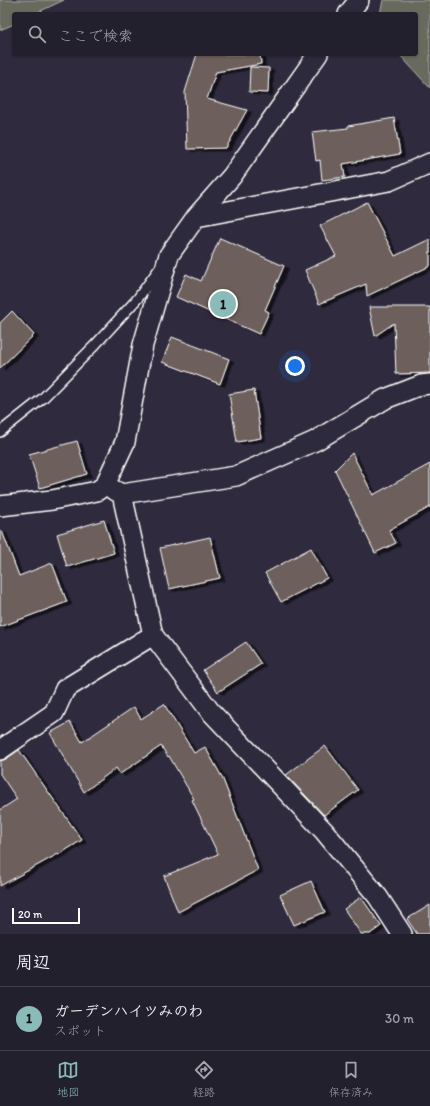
<!DOCTYPE html>
<html lang="ja">
<meta charset="utf-8">
<style>
:root{--surface:#23202e;--page:#2b2836;--text:#f1f3f6;--muted:#a3a3aa;--line:#403e4a;--accent:#8bbbb9}
body{margin:0;font-family:Itim,"Klee One",sans-serif;background:var(--page);color:var(--text)}
.scale{position:absolute;left:12px;bottom:10px;width:68px;box-sizing:border-box;padding-left:4px;border:2px solid #fff;border-top:0;font-size:11px;line-height:14px;white-space:nowrap;color:#fff;-webkit-text-stroke:3px #2f2a3d;paint-order:stroke}
.you{position:absolute;left:295px;top:366px;width:14px;height:14px;margin:-10px;border:3px solid #fff;border-radius:50%;background:#1a73e8;box-shadow:0 0 0 6px #1a73e833}
.badge{display:grid;place-items:center;width:26px;height:26px;border-radius:50%;background:var(--accent);color:#111;font-size:13px;font-weight:700}
.pin{position:absolute;translate:-50% -50%;border:2px solid #fff;box-shadow:0 1px 4px #0006}
.list{margin:0;padding:0;list-style:none}
h2{display:flex;justify-content:space-between;align-items:center;height:52px;margin:0;padding:0 16px;font-size:17px}
h2 small{font-size:13px;font-weight:400;color:var(--muted)}
.list li{display:grid;grid-template-columns:26px 1fr auto;gap:12px;align-items:center;box-sizing:border-box;height:64px;padding:0 16px;border-top:1px solid var(--line)}
.list b{display:block;font-size:15px;white-space:nowrap}
.list p{margin:0;font-size:13px;white-space:nowrap;color:var(--muted)}
.list em{font-size:13px;font-style:normal;color:var(--muted)}
.icon{flex:none;width:22px;height:22px;fill:none;stroke:currentColor;stroke-width:2;stroke-linecap:round;stroke-linejoin:round}
.map{position:relative;flex:none;width:430px;height:934px;overflow:hidden}
.search{position:absolute;background:var(--surface);box-shadow:0 1px 3px #0004;left:12px;right:12px;top:12px;height:44px;display:flex;align-items:center;gap:10px;box-sizing:border-box;padding:0 14px;border-radius:4px;color:var(--muted);font-size:15px}
.sheet{height:116px;background:var(--surface)}
nav{display:flex;justify-content:space-around;align-items:center;box-sizing:border-box;height:56px;border-top:1px solid var(--line);background:var(--surface);font-size:11px;color:var(--muted)}
nav a{display:grid;justify-items:center;gap:2px}
nav .on{color:var(--accent)}
.map>svg:first-child{display:block}
.green{fill:#686b5d;stroke:#b4b5ae}
.building{fill:#6d615c;stroke:#fff;filter:url(#shadow)}
.lines{fill:none;stroke-linecap:round;stroke-linejoin:round}
.lane-casing{stroke:#fff;stroke-width:12}
.street-casing{stroke:#fff;stroke-width:22}
.lane{stroke:#2f2a3d;stroke-width:9}
.street{stroke:#2f2a3d;stroke-width:19}
</style>
<div class="map">
<svg width="430" height="934" viewBox="0 0 430 934">
<defs>
<filter id="shadow"><feDropShadow dx="4.5" dy="2.5" stdDeviation="0" flood-color="#0009"/></filter>
</defs>
<rect width="100%" height="100%" fill="#2f2a3d"/>
<filter id="ink" filterUnits="userSpaceOnUse"><feTurbulence type="fractalNoise" baseFrequency=".025" numOctaves="2"/><feDisplacementMap in="SourceGraphic" scale="8" xChannelSelector="R" yChannelSelector="G"/><feConvolveMatrix kernelMatrix="1 2 1 2 8 2 1 2 1" color-interpolation-filters="sRGB"/></filter>
<g filter="url(#ink)">
<path class="green" d="M 0,0 L 64,0 L 34,14 L 14,14 L 14,24 L 0,30 Z
M 383,0 L 430,0 L 430,88 L 399,54 L 416,54 L 416,14 L 380,14 Z"/>
<path class="building" d="M 197,54 L 260,54 L 261,64 L 216,72 L 207,99 L 247,110 L 226,148 L 187,149 L 185,92 Z
M 250,67 L 269,68 L 268,93 L 249,92 Z
M 394,118 L 400,154 L 343,164 L 345,177 L 322,180 L 320,160 L 316,161 L 312,132 L 348,128 L 348,126 Z
M 367,202 L 395,256 L 430,239 L 430,266 L 367,296 L 366,284 L 319,304 L 305,270 L 336,256 L 320,226 Z
M 220,238 L 284,266 L 265,310 L 269,312 L 259,334 L 176,297 L 186,274 L 201,281 Z
M 369,307 L 430,307 L 430,373 L 396,374 L 394,323 L 375,336 Z
M 12,311 L 34,335 L 0,368 L 0,323 Z
M 172,337 L 229,359 L 220,384 L 162,362 Z
M 254,390 L 261,438 L 237,442 L 229,394 Z
M 77,441 L 87,474 L 40,488 L 29,454 Z
M 352,453 L 373,495 L 430,464 L 430,507 L 389,530 L 396,543 L 375,553 L 335,470 Z
M 104,520 L 114,553 L 67,567 L 57,534 Z
M 0,531 L 2,531 L 19,576 L 52,563 L 67,602 L 0,627 Z
M 210,537 L 220,578 L 169,589 L 160,548 Z
M 311,548 L 327,578 L 281,602 L 265,573 Z
M 246,642 L 261,664 L 218,692 L 203,670 Z
M 164,704 L 194,753 L 205,747 L 222,777 L 258,870 L 178,912 L 164,876 L 218,854 L 192,800 L 194,799 L 169,756 L 168,757 L 161,746 L 120,774 L 116,768 L 84,792 L 50,733 L 70,722 L 82,742 L 134,707 L 141,719 Z
M 325,746 L 358,790 L 324,815 L 286,775 Z
M 19,750 L 82,840 L 58,855 L 58,854 L 0,886 L 0,810 L 17,799 L 0,774 L 0,761 L 6,759 Z
M 311,881 L 325,912 L 294,925 L 280,895 Z
M 361,897 L 381,926 L 370,934 L 361,934 L 344,909 Z
M 430,905 L 430,934 L 417,934 L 407,919 Z"/>
<g class="lines">
<g class="lane-casing">
<path id="lane" d="M 0,432 L 43,398 L 96,344 L 138,298 L 159,269"/>
</g>
<g class="street-casing">
<path id="street" d="M 348,14 L 359,0
M 196,217 L 389,181 L 430,163
M 112,489 L 122,494 L 236,476 L 315,441 L 385,399 L 421,385 L 430,384
M 122,494 L 153,635 L 210,711 L 324,831 L 378,897 L 402,934
M 0,506 L 52,500 L 97,491 L 105,485 L 125,442 L 143,345 L 169,255 L 196,217 L 232,176 L 318,54
M 0,750 L 54,713 L 65,689 L 153,635"/>
</g>
<use href="#lane" class="lane"/>
<use href="#street" class="street"/>
</g>
</g>
</svg>
<div class="scale">20 m</div>
<div class="you"></div>
<div class="pin badge" style="left:223px;top:304px">1</div>
<div class="search"><svg class="icon" aria-label="search" viewBox="0 0 24 24"><circle cx="10" cy="10" r="6"/><path d="M15 15l6 6"/></svg>ここで検索</div>
</div>
<section class="sheet">
<h2>周辺<small></small></h2>
<ul class="list">
<li><span class="badge">1</span><div><b>ガーデンハイツみのわ</b><p>スポット</p></div><em>30 m</em></li>
</ul>
</section>
<nav>
<a class="on"><svg class="icon" aria-label="map" viewBox="0 0 24 24"><path d="M3 6l6-2 6 2 6-2v14l-6 2-6-2-6 2zM9 4v14M15 6v14"/></svg>地図</a>
<a><svg class="icon" aria-label="directions" viewBox="0 0 24 24"><path d="M12 3l9 9-9 9-9-9zM9 14v-3h6M13 9l2 2-2 2"/></svg>経路</a>
<a><svg class="icon" aria-label="saved" viewBox="0 0 24 24"><path d="M7 4h10v16l-5-4-5 4z"/></svg>保存済み</a>
</nav>
